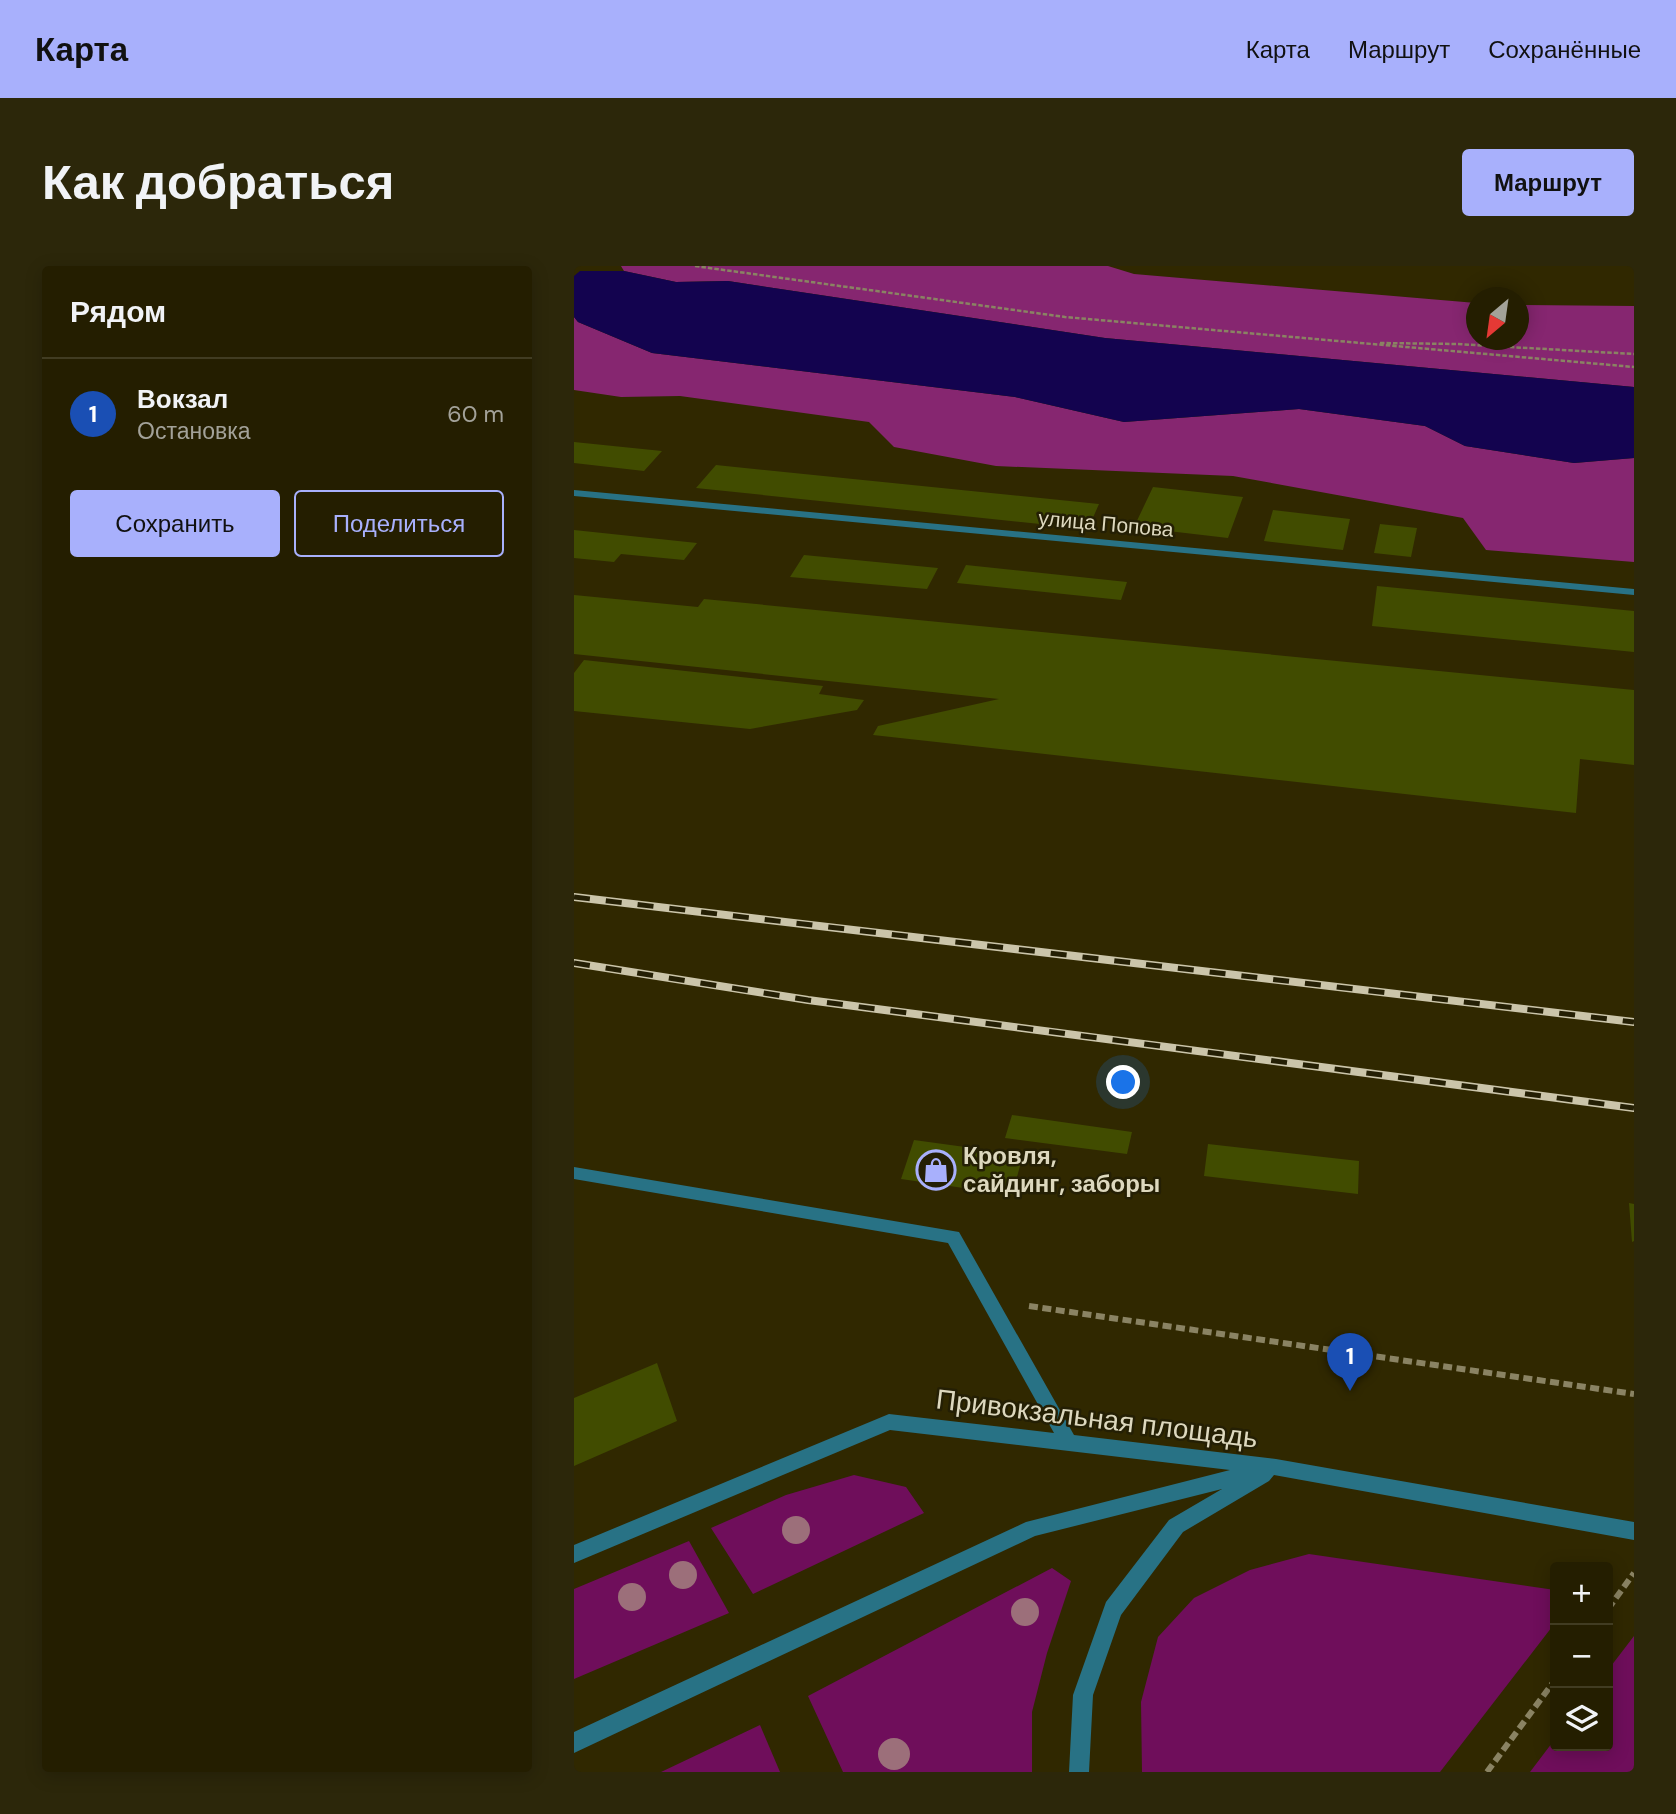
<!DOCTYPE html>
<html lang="ru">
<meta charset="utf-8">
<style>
:root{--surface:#241e00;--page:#2c270a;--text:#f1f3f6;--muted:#a3a299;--line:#413c22;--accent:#a8b0fc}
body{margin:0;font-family:"DM Sans",sans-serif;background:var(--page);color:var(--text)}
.controls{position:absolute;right:21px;bottom:21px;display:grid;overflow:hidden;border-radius:7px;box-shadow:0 4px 18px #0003}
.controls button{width:63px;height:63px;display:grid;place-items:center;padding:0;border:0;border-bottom:2px solid var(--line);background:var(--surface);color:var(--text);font:35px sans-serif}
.compass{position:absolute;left:892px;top:21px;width:63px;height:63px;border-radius:50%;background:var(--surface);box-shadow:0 4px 18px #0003;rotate:209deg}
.you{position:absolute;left:550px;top:817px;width:24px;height:24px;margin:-18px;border:5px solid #fff;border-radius:50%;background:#1a73e8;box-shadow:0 0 0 10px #1a73e833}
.badge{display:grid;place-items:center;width:46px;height:46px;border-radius:50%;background:var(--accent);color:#fff;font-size:23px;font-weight:700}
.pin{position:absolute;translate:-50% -58px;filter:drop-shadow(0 2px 4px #0008)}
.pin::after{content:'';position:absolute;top:37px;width:24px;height:21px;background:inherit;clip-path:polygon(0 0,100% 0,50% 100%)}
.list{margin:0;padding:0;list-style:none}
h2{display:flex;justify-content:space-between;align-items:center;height:91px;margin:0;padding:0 28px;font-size:30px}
h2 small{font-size:23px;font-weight:400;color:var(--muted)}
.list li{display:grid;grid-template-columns:46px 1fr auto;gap:21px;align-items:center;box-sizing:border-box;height:112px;padding:0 28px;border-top:2px solid var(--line)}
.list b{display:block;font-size:26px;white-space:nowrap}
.list p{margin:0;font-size:23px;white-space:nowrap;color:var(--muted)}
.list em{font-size:23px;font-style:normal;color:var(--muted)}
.actions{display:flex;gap:14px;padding:21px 28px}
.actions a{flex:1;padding:16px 0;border:2px solid var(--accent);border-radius:7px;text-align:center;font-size:24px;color:var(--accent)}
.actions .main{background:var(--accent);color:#111}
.icon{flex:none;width:38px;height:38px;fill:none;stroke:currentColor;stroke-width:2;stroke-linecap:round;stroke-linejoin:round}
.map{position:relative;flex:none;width:1060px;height:1506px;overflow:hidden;border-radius:7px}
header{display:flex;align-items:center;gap:42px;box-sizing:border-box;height:98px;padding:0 35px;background:var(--accent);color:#111}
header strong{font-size:33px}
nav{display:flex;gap:38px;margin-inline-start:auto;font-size:24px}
.intro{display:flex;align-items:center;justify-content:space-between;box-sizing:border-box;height:168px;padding:0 42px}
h1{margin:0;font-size:49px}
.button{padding:18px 32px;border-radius:7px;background:var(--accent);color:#111;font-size:24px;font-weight:700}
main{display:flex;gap:42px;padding:0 42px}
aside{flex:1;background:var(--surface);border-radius:7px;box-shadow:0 4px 18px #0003}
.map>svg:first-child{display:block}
.green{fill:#6f0e5b}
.forest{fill:#862670}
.water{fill:#13034f}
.building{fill:#414c00}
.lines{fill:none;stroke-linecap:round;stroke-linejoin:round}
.path-far1{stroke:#8a8363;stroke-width:2.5;stroke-dasharray:4.5 2;stroke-linecap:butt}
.path{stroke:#8a8363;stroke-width:6;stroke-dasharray:9 4.5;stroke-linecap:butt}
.service{fill:#287285;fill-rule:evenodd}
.tertiary{fill:#287285;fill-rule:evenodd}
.rail-casing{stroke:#cbc5aa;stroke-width:8}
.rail{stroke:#241f04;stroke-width:5;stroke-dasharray:16;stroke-linecap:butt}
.tree{fill:#9c6f7a}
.labels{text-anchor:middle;stroke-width:5;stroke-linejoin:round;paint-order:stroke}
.far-street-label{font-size:21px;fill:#ddd8be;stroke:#241f04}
.poi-label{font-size:24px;font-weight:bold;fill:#ddd8be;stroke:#241f04;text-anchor:start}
.near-street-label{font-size:28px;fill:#ddd8be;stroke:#241f04}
</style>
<header>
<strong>Карта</strong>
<nav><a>Карта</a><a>Маршрут</a><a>Сохранённые</a></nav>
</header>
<div class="intro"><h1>Как добраться</h1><a class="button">Маршрут</a></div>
<main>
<aside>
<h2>Рядом<small></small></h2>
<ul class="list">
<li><span class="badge" style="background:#1a4fb4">1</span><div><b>Вокзал</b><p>Остановка</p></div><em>60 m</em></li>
</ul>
<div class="actions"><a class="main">Сохранить</a><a>Поделиться</a></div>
</aside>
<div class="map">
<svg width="1060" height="1506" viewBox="0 0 1060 1506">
<rect width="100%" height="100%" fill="#302800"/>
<path class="green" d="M 280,1209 L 332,1221 L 350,1247 L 179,1328 L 137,1262 L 212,1229 Z
M 115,1275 L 155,1347 L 0,1413 L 0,1323 Z
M 735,1288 L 981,1324 L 981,1357 L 866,1506 L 568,1506 L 567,1436 L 584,1371 L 620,1332 L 676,1304 Z
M 478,1302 L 497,1315 L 473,1387 L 458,1446 L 458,1506 L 269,1506 L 234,1430 Z
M 1060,1370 L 1060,1506 L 956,1506 L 981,1473 L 981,1480 L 1034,1480 L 1034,1404 Z
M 186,1459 L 206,1506 L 87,1506 Z"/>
<path class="forest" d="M 47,0 L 534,0 L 560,8 L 902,37 L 902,74 L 944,74 L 945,39 L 1060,40 L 1060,121 L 531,72 L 154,15 L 102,16 L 50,5 Z
M 0,51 L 4,56 L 78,87 L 441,131 L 550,156 L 725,143 L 851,160 L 891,180 L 1000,197 L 1060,192 L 1060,296 L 912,284 L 889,252 L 659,210 L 422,200 L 320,181 L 295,156 L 106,130 L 47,131 L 0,124 Z"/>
<path class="water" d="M 6,5 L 50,5 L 102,16 L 154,15 L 531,72 L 1060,121 L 1060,192 L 1000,197 L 891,180 L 851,160 L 725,143 L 550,156 L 441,131 L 78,87 L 4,56 L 0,51 L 0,10 Z"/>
<path class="building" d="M 0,176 L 88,185 L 70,205 L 0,197 Z
M 142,199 L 525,238 L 514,263 L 122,222 Z
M 579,221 L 669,231 L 654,272 L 560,261 Z
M 699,244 L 776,253 L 769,284 L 690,275 Z
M 806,258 L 843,262 L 837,291 L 800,287 Z
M 0,264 L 123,277 L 110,294 L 47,288 L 40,296 L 0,292 Z
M 230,289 L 364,302 L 353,323 L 216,311 Z
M 392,299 L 553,316 L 547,334 L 383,317 Z
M 803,320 L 1060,345 L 1060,386 L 798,360 Z
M 0,329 L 124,341 L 130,333 L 1060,424 L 1060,499 L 1006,493 L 1002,547 L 299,469 L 304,460 L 425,433 L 0,388 Z
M 10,394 L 249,420 L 245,428 L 290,434 L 283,444 L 176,463 L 0,445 L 0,407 Z
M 438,849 L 558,866 L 553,888 L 431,872 Z
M 340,874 L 449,889 L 438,929 L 327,913 Z
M 634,878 L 785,895 L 784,928 L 630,910 Z
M 1055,937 L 1060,938 L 1060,975 L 1058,976 Z
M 83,1097 L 103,1155 L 0,1200 L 0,1132 Z"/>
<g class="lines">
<path class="path-far1" d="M 121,0 L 491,51 L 1060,101
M 806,77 L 882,78 L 1060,88"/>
<path class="path" d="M 455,1040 L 1060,1128
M 1034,1343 L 1060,1307
M 913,1506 L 981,1414"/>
<path class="service" d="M 0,901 L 385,966 L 500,1169 L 702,1193 L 1060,1256 L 1060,1274 L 700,1209 L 695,1215 L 609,1266 L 547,1349 L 519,1429 L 515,1506 L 495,1506 L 499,1429 L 532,1336 L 595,1254 L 648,1223 L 461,1270 L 0,1487 L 0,1466 L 452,1256 L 656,1204 L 316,1164 L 0,1297 L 0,1279 L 315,1148 L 480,1167 L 374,977 L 0,913 Z"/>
<path class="tertiary" d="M 0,224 L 1060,323 L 1060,329 L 0,230 Z"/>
<g class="rail-casing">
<path id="rail" d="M 0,631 L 1060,756
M 0,697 L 234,734 L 1060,842"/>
</g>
<use href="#rail" class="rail"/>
</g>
<g class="tree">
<circle cx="222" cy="1264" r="14"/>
<circle cx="109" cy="1309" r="14"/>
<circle cx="58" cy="1331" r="14"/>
<circle cx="451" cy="1346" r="14"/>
<circle cx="320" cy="1488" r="16"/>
</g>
<defs>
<g id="shop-ring" transform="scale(2.0125)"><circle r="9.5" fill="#241f04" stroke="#a8b0fc" stroke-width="1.5"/><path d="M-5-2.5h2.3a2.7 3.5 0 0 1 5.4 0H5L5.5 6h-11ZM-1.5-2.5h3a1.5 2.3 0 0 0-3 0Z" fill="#a8b0fc"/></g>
</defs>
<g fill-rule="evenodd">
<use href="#shop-ring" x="362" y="904"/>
</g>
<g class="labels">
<g class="far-street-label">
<text transform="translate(532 258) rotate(5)" y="7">улица Попова</text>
</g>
<g class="poi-label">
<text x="389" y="898">Кровля,<tspan x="389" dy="28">сайдинг, заборы</tspan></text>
</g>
<g class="near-street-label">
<text transform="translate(523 1152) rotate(7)" y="10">Привокзальная площадь</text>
</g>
</g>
</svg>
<div class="controls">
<button>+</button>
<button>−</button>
<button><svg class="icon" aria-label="layers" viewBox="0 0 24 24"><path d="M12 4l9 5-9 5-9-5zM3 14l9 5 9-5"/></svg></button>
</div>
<svg class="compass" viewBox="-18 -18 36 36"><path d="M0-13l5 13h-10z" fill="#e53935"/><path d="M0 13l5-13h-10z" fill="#a3a299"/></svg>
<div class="you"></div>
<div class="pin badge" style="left:776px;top:1125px;background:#1a4fb4">1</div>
</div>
</main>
